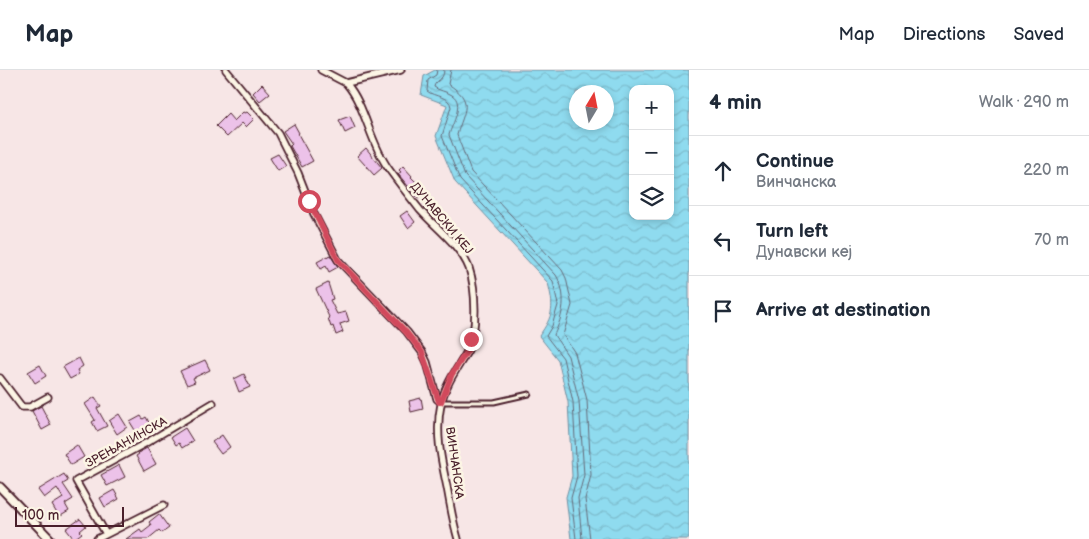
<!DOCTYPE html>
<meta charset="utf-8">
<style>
:root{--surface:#fff;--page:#f2f2f3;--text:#1f2937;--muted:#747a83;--line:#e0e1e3}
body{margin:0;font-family:"Balsamiq Sans",sans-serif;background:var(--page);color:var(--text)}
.controls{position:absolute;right:15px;top:15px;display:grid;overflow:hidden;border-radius:10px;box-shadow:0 2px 8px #0003}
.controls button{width:45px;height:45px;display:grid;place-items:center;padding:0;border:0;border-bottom:1px solid var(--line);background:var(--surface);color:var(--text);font:25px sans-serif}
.compass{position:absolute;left:569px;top:15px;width:45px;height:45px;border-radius:50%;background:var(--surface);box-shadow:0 2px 8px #0003;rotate:10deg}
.scale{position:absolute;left:15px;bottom:12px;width:109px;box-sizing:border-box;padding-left:5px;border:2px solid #4a1f2b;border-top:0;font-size:14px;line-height:18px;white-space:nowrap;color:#4a1f2b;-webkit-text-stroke:4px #fcf5e5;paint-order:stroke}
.stop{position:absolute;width:15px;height:15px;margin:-11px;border:4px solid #d1495b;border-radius:50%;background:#fff}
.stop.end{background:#d1495b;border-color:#fff;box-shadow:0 1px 5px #0008}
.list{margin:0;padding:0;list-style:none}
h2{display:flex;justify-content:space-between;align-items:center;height:65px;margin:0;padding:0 20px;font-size:21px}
h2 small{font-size:16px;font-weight:400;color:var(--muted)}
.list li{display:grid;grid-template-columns:32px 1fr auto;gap:15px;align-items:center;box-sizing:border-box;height:70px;padding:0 20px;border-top:1px solid var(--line)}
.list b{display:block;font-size:19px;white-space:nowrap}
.list p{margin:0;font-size:16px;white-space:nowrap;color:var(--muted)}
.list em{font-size:16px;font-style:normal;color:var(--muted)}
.icon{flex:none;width:28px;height:28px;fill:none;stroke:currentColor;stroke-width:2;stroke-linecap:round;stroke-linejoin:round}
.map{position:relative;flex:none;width:689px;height:469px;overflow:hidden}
header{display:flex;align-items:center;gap:30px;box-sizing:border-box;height:70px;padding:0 25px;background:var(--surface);border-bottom:1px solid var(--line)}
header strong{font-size:24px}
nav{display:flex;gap:28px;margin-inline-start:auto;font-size:18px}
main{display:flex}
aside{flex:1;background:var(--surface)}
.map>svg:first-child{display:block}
.water{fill:url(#water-waves);stroke:#7390a1;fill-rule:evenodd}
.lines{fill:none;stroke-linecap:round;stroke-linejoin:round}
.shore{stroke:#666a79;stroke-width:1}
.building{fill:#ecc2e9;stroke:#4a1f2b}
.service-casing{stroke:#4a1f2b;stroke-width:7}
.minor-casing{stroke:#4a1f2b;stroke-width:9}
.tertiary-casing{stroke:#4a1f2b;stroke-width:11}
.service{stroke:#fcf5e5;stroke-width:3}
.minor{stroke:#fcf5e5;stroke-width:5.5}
.tertiary{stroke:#fcf5e5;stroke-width:7}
.route{stroke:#d1495b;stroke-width:6}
.labels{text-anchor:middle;stroke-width:5;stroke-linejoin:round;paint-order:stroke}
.street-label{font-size:12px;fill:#4a1f2b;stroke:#fcf5e5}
</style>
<header>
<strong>Map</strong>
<nav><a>Map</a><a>Directions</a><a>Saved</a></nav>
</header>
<main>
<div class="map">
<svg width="689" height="469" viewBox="0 0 689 469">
<defs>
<pattern id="water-waves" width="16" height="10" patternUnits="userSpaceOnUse" patternTransform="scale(1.25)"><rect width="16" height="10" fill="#8fdbef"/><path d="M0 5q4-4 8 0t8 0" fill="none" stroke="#7dbccd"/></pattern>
</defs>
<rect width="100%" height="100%" fill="#f7e6e6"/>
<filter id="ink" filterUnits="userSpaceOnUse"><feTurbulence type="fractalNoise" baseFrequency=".02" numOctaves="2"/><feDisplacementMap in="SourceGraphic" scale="10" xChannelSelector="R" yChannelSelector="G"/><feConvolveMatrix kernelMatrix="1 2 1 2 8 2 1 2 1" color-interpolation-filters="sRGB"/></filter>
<g filter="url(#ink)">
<path class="water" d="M 435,0 L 689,0 L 689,469 L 571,469 L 566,427 L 572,406 L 568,332 L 558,290 L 539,266 C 554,245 554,237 548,213 L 455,112 L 436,66 L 447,35 L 421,25 L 424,6 ZM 633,19 L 670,19 L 670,146 L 633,146 ZM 576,22 L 606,22 L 606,52 L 576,52 Z"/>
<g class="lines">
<path class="shore" d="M 437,0 L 436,5 L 428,10 L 427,21 C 434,27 450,26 451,37 L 442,66 L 460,110 L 553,211 L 558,235 L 552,256 L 546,266 L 563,288 L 573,332 L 577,406 L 571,428 L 576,469
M 444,0 C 444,11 435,10 434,17 C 439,21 446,21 452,25 C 465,33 452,54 449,65 L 465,106 L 556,205 C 568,225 563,246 554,265 L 568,286 L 579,331 L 584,405 L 578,428 L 582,469
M 451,0 L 448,14 C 475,31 464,40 457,65 L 471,102 L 562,200 L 566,208 L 572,235 L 563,265 L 575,283 L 587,330 L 591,405 L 585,429 L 590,469"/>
</g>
<path class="building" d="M 262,14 L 270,23 L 260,31 L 253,23 Z
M 243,42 L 245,43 L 247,42 L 254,49 L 246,57 L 242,53 L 227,67 L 216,56 L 228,44 L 234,51 Z
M 350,46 L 355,58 L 345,63 L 339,50 Z
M 294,54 L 299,63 L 298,64 L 313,91 L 302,97 L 290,76 L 292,74 L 283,61 Z
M 366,78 L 382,98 L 374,105 L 357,86 Z
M 278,84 L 286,96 L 278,101 L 270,88 Z
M 403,96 L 412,106 L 411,107 L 425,121 L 418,128 L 398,104 L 401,102 L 399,100 Z
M 407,141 L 415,152 L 408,158 L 400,146 Z
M 330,185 L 338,197 L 329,202 L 326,196 L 321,199 L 317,192 Z
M 328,213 L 333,229 L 330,230 L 337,244 L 346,242 L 349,251 L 340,254 L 343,262 L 336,265 L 333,256 L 331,257 L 328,248 L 329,247 L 316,219 Z
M 79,288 L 83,296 L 77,300 L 79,304 L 70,309 L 63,297 Z
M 205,290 L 210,300 L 193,308 L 195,312 L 187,315 L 180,301 Z
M 40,295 L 46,306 L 35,313 L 28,302 Z
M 244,304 L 250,317 L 239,322 L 234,309 Z
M 95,327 L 101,336 L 97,338 L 107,356 L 97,361 L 92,352 L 95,350 L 85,334 Z
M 421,328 L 423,339 L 411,342 L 409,331 Z
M 41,336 L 51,355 L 42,360 L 32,341 Z
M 119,344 L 127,357 L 117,364 L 109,351 Z
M 141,346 L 143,349 L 146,347 L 152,358 L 138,365 L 130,352 Z
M 185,358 L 193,371 L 182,378 L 179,373 L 176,375 L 171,367 Z
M 222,365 L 230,377 L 221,384 L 212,372 Z
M 77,375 L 84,387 L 71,395 L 64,384 Z
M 147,378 L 156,394 L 144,401 L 136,386 L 139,384 L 138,383 Z
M 119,395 L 125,407 L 107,416 L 101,405 Z
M 64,404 L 68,411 L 63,414 L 73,429 L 65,434 L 69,441 L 59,447 L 52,435 L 63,428 L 57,418 L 44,428 L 38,420 Z
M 114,420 L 119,429 L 105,437 L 100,428 Z
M 159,444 L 169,458 L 162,463 L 159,460 L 148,469 L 126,469 L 140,459 L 142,462 L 151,455 L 149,452 Z
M 80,449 L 86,456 L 80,461 L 82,463 L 74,469 L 66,459 Z"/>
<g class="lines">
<g class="service-casing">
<path id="service" d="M 441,332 L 494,332 L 529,324"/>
</g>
<g class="minor-casing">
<path id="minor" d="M 226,0 L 278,63 L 298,103 L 314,144 L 338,190 L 407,262 L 422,282 L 427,292 L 437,329 L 441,332
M 321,0 L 346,13 L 401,0
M 346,13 C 366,36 369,71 388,98 C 398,112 409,126 420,140 C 436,158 460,175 469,198 C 476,219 478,260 468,280 C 458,298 445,314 441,334 C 435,362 441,389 447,417 C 450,434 453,452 458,469
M 0,308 L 22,337 L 30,337 L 48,327
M 106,464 L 76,411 L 146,373 L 213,333
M 97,469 L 164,435"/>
</g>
<g class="tertiary-casing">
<path id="tertiary" d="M 0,417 L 50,469"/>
</g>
<use href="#service" class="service"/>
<use href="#minor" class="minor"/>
<use href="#tertiary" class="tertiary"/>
</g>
</g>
<g class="lines" filter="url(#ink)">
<path class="route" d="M 309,131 L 338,190 L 406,262 L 422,282 L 439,332 L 441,332 L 452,304 L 469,278 L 471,269"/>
</g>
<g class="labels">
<g class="street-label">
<text transform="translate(442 148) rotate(50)" y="4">ДУНАВСКИ КЕЈ</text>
<text transform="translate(126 372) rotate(-29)" y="4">ЗРЕЊАНИНСКА</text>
<text transform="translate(455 393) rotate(82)" y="4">ВИНЧАНСКА</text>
</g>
</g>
</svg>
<div class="controls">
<button>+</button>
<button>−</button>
<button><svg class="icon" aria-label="layers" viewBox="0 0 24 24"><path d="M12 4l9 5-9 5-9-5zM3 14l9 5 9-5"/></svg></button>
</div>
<svg class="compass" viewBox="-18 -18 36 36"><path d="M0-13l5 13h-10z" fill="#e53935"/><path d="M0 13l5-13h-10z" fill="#747a83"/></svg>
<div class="scale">100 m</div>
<div class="stop" style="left:309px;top:131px"></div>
<div class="stop end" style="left:471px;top:269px"></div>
</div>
<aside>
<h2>4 min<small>Walk · 290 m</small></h2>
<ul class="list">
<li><svg class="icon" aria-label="ahead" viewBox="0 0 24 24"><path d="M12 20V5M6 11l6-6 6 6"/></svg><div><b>Continue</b><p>Винчанска</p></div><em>220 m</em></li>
<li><svg class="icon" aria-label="left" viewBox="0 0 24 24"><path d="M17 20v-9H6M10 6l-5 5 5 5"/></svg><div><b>Turn left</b><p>Дунавски кеј</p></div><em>70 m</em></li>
<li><svg class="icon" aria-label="arrive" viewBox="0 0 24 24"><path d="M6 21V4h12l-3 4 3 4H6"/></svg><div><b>Arrive at destination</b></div></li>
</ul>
</aside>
</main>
